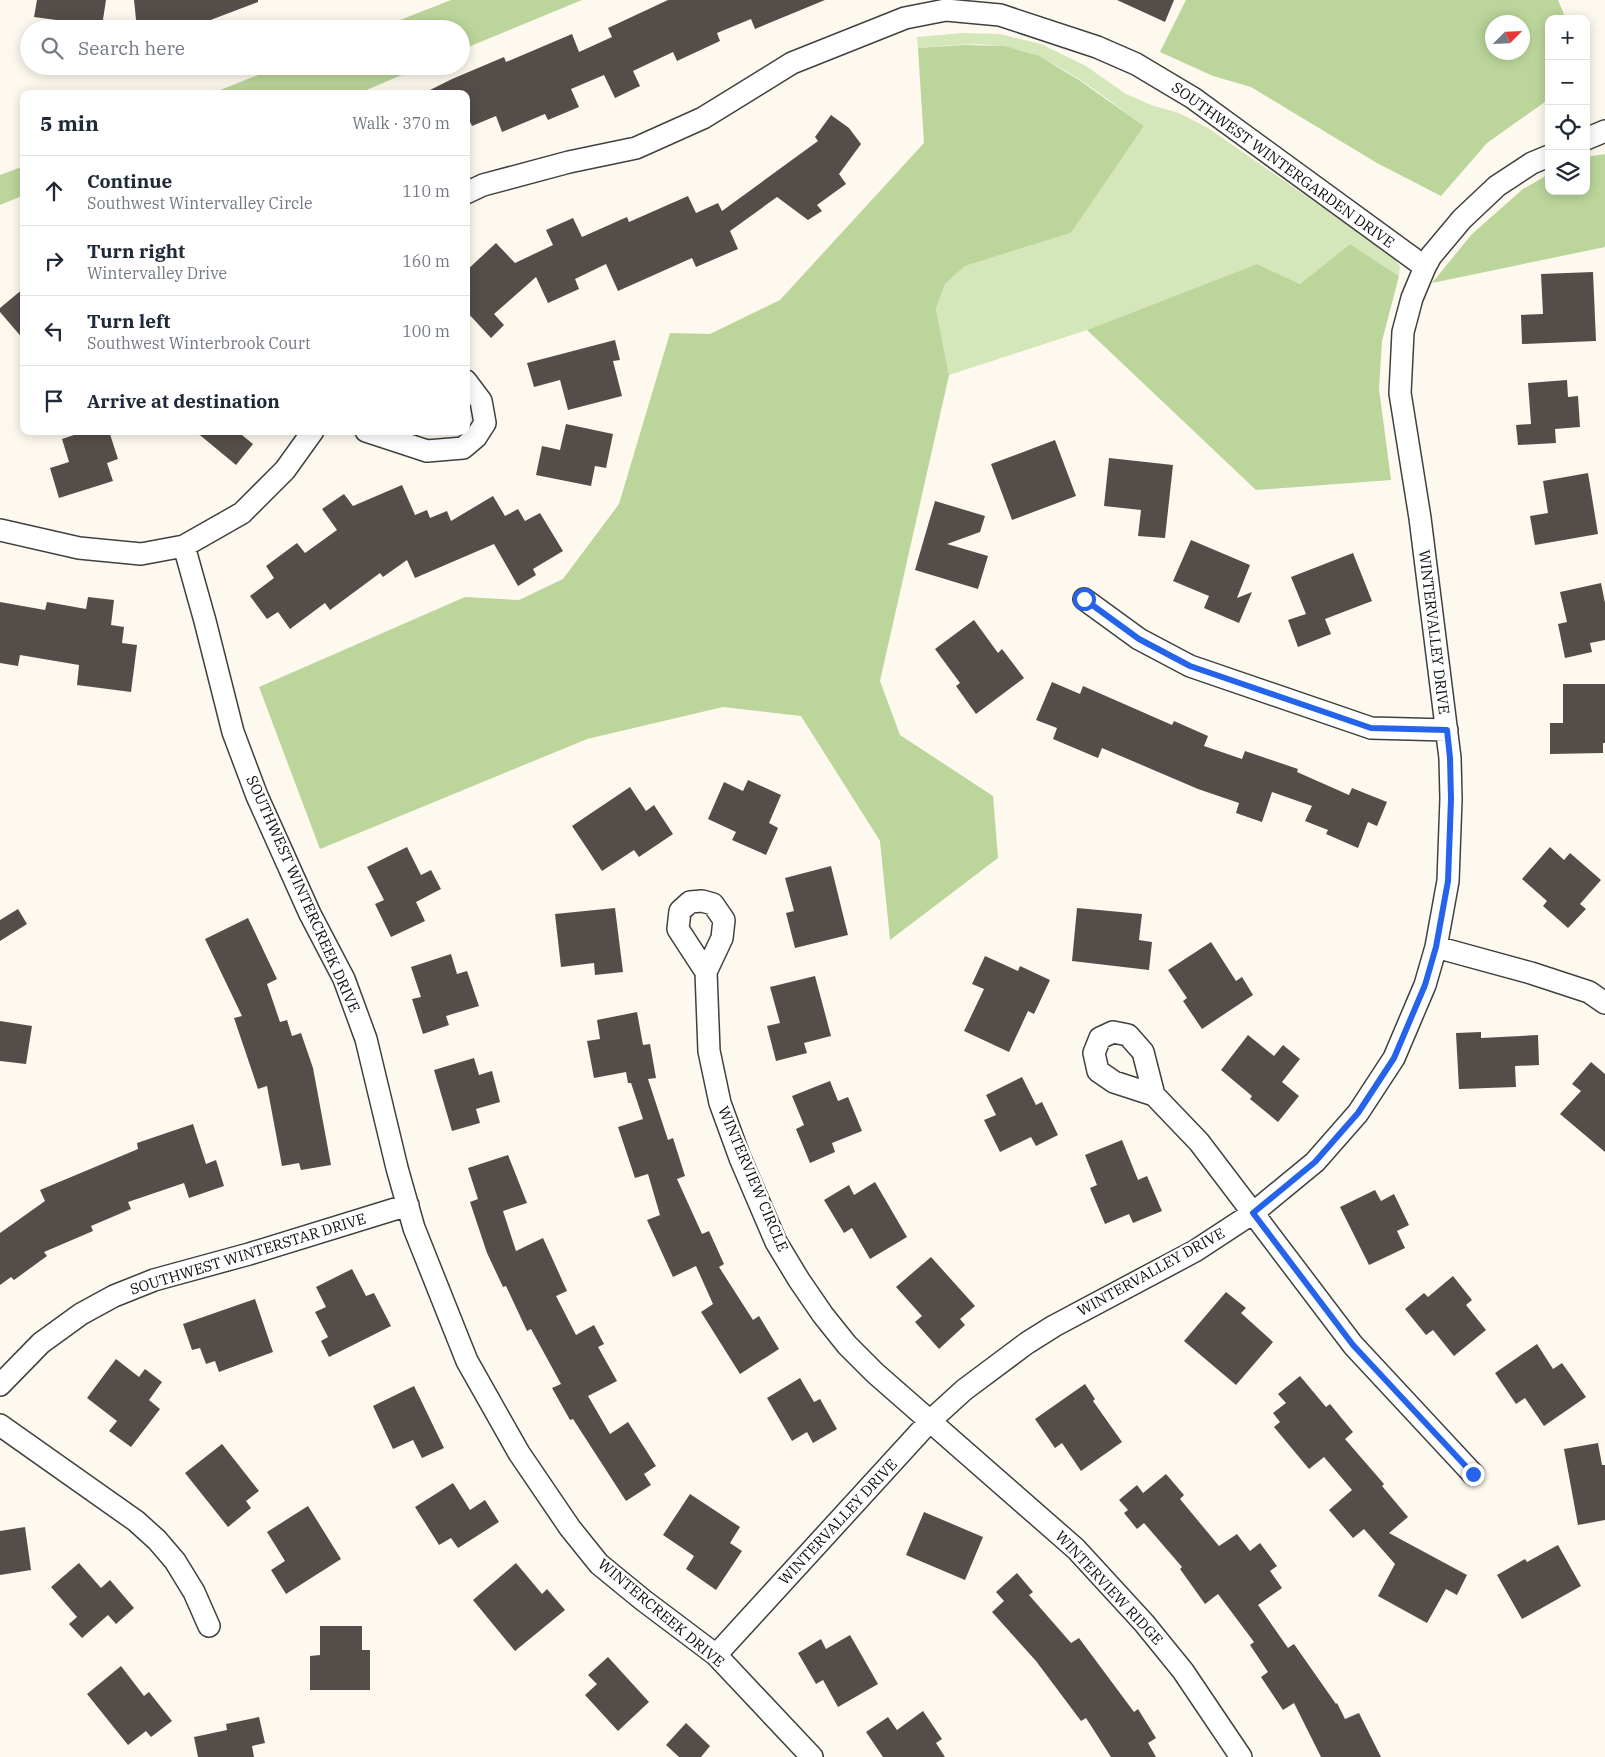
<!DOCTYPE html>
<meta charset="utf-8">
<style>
:root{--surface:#fff;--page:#f2f2f3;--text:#1f2937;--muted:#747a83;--line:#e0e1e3}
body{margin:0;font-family:"IBM Plex Serif",serif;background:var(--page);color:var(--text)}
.controls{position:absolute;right:15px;top:15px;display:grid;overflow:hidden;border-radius:10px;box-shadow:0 2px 12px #0003}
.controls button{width:45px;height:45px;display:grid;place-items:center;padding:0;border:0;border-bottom:1px solid var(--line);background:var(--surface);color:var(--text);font:25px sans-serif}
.compass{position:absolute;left:1485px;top:15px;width:45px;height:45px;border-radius:50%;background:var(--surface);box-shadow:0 2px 12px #0003;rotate:66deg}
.stop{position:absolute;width:15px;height:15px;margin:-11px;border:4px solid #2563eb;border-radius:50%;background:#fff}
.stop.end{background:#2563eb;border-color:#fff;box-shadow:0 1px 5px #0008}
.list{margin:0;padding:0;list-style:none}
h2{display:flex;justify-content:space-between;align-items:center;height:65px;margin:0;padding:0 20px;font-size:21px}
h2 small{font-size:16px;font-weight:400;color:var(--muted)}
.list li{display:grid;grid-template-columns:32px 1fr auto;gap:15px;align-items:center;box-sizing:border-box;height:70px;padding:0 20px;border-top:1px solid var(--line)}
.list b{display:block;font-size:19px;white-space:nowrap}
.list p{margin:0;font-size:16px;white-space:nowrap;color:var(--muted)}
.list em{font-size:16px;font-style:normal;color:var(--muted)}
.icon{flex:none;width:28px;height:28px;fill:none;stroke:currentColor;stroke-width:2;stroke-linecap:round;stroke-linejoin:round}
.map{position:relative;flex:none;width:1605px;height:1757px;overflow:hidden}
.search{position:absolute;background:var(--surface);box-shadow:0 2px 12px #0003;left:20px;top:20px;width:450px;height:55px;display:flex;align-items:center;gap:12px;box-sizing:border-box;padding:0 18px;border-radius:28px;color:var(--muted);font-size:19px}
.panel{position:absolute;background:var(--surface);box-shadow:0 2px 12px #0003;left:20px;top:90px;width:450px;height:345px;border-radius:10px}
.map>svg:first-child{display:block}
.green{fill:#d5e6ba}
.forest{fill:#bbd59a;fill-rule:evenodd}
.building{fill:#554d4a}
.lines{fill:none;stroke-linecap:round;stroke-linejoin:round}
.minor-casing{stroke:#404040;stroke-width:24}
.minor{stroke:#fff;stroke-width:21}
.route{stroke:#2563eb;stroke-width:6}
.labels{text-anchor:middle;stroke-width:5;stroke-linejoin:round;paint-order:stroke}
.street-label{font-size:15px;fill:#0d0d0d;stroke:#fff}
</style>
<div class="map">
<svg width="1605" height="1757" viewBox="0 0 1605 1757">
<rect width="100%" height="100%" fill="#fef9ee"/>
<path class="green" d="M 962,33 L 1000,34 L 1041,44 L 1086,66 L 1126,94 L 1151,105 L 1179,113 L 1208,128 L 1391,255 L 1400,266 L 1399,276 L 1350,244 L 1300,284 L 1257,264 L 1087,330 L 949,375 L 936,309 L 945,284 L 965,266 L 1071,233 L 1144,126 C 1102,96 1058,57 1006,47 C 977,41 946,46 918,48 L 917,37 Z"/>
<path class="forest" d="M 451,0 L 582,0 L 461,50 L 461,29 L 377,29 Z
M 1186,0 L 1558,0 L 1566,19 L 1549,19 L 1549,99 L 1487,143 L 1441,196 L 1377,163 L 1251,87 L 1213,76 L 1160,52 ZM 1492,22 L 1522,22 L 1522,52 L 1492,52 Z
M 964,45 L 1005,46 L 1039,56 L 1079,80 L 1144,126 L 1071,233 L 965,266 L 945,284 L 936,309 L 949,375 L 880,681 L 900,735 L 993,796 L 998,858 L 890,940 L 880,841 L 801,716 L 723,707 L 587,739 L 320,849 L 259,687 L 465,597 L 519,600 L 563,579 L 619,504 L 670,333 L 710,334 L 780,300 L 924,143 L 918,48 Z
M 281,66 L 423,66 L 357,94 L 210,94 Z
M 1605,154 L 1605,247 L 1432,283 L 1472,234 L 1523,189 L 1549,174 L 1549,191 L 1586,191 L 1586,157 Z
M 24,166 L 24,197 L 22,196 L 0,205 L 0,175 Z
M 1350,244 L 1399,276 L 1382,341 L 1379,389 L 1391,480 L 1256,490 L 1087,330 L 1257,264 L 1300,284 Z"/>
<path class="building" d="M 37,0 L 106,0 L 102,26 L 34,17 Z
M 134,0 L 258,0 L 258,2 L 200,24 L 201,29 L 137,29 Z
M 668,0 L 825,0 L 755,29 L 751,19 L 717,33 L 720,41 L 677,61 L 673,52 L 633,71 L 640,86 L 615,98 L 604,75 L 571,89 L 579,107 L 548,120 L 545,114 L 502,132 L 496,116 L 472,126 L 466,113 L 466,94 L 422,94 L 452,79 L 504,57 L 506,62 L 572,34 L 579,52 L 612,37 L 608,28 Z
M 1117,0 L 1174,0 L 1165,22 Z
M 831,115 L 849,128 L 861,144 L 839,174 L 846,184 L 817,205 L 822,211 L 808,220 L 777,197 L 730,231 L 738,249 L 696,267 L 692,258 L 618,291 L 606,264 L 575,279 L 579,289 L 548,303 L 536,277 L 494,314 L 504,325 L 491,338 L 466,311 L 466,271 L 496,243 L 515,263 L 553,245 L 546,230 L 573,218 L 582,237 L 627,217 L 629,222 L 688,196 L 696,213 L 718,203 L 722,211 L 818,141 L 815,137 Z
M 1593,272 L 1596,341 L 1522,344 L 1521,315 L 1543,314 L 1541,274 Z
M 24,288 L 24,340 L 0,312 L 0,308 Z
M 615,340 L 620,360 L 613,361 L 622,396 L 568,410 L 560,380 L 534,387 L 527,363 Z
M 1567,380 L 1568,397 L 1578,396 L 1580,427 L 1555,429 L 1556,443 L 1518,445 L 1516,425 L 1531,424 L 1528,383 Z
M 566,424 L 613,434 L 606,468 L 595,466 L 591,486 L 536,475 L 542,446 L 560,450 Z
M 86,431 L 109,431 L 118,459 L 107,463 L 113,481 L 59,498 L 50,468 L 69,462 L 62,439 Z
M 195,431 L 237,431 L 253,444 L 236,465 Z
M 1055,440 L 1076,496 L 1012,520 L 991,464 Z
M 1109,458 L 1173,465 L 1165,538 L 1138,536 L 1141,510 L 1104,506 Z
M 1588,473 L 1598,534 L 1535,545 L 1530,516 L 1548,513 L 1543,481 Z
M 402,485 L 415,515 L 427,510 L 430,518 L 447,511 L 451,521 L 493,496 L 505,516 L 518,509 L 525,521 L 540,513 L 563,551 L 533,569 L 536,575 L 518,586 L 494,544 L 415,578 L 407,560 L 383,577 L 380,573 L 330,610 L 325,603 L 290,629 L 278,612 L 267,619 L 250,596 L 274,578 L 266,566 L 297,543 L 305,553 L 337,530 L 322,509 L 344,494 L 353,506 Z
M 935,501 L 985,516 L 980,532 L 947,544 L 988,556 L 978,589 L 915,570 Z
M 1191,540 L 1250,565 L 1237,598 L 1252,592 L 1239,623 L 1204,608 L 1209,596 L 1173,581 Z
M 1353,553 L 1372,601 L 1325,619 L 1331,634 L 1298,647 L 1288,620 L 1306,614 L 1291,577 Z
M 1601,583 L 1605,603 L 1605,640 L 1590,643 L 1592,652 L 1565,658 L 1558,624 L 1567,622 L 1560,592 Z
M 88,597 L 114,600 L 111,625 L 124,627 L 122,643 L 137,645 L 131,692 L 77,685 L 79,665 L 20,655 L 18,666 L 0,663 L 0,602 L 45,610 L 47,602 L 86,609 Z
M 974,620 L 998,653 L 1002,649 L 1024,678 L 976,714 L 956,686 L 960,683 L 935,649 Z
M 1052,682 L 1080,694 L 1083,686 L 1172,725 L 1174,721 L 1208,736 L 1204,746 L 1242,759 L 1245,751 L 1298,769 L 1297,772 L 1349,795 L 1352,788 L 1387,802 L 1377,826 L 1368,822 L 1358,848 L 1326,834 L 1328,830 L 1305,821 L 1312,806 L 1272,792 L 1262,822 L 1236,813 L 1239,803 L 1198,789 L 1102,748 L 1098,758 L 1053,739 L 1057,728 L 1036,720 Z
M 1563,684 L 1605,684 L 1605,743 L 1603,743 L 1603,753 L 1550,754 L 1550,723 L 1563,723 Z
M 748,780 L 781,795 L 769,823 L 778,828 L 766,855 L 732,840 L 736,832 L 708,819 L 724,782 L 743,791 Z
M 630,787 L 646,811 L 654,805 L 673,834 L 639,857 L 634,850 L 602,871 L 572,826 Z
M 407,847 L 421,875 L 431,870 L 441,889 L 416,902 L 425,921 L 391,937 L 375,904 L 384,900 L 367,867 Z
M 1550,847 L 1564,860 L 1570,853 L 1601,880 L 1580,904 L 1586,909 L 1568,928 L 1543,906 L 1547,901 L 1522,879 Z
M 831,866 L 848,935 L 795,948 L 786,913 L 794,911 L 785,878 Z
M 615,908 L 623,972 L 595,975 L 594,963 L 561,967 L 555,914 Z
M 1077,908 L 1142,914 L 1139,940 L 1152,942 L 1149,970 L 1072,961 Z
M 18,909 L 27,924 L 0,941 L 0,920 Z
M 248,918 L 277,979 L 267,984 L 280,1022 L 287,1020 L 292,1036 L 301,1033 L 313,1068 L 331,1165 L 301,1170 L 299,1163 L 282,1166 L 267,1086 L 258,1089 L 234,1018 L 242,1016 L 205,939 Z
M 1211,942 L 1236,981 L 1242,977 L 1253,995 L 1202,1029 L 1183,1001 L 1187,998 L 1168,970 Z
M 451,954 L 457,974 L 467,971 L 479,1006 L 446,1016 L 449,1025 L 423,1034 L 412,999 L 421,997 L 411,967 Z
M 985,956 L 1018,971 L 1020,966 L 1050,980 L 1034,1014 L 1028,1011 L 1009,1052 L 964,1031 L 984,989 L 972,984 Z
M 815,976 L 831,1036 L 804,1043 L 807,1053 L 776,1061 L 767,1026 L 780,1023 L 770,987 Z
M 637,1012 L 643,1045 L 650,1044 L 656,1078 L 648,1079 L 668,1140 L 673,1138 L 685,1176 L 677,1179 L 702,1234 L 709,1231 L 724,1264 L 719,1267 L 753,1320 L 759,1316 L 779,1349 L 740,1374 L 701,1312 L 713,1304 L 696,1266 L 673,1277 L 647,1220 L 660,1215 L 648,1174 L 635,1178 L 618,1127 L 643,1119 L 631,1083 L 628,1083 L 626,1072 L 594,1078 L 587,1041 L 600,1039 L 597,1020 Z
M 0,1021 L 32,1026 L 26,1064 L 0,1061 Z
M 1481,1032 L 1481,1038 L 1538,1035 L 1539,1065 L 1515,1066 L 1516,1087 L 1459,1089 L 1456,1033 Z
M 1248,1035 L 1274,1056 L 1283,1045 L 1300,1059 L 1282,1082 L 1299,1096 L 1278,1122 L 1250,1099 L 1252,1096 L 1221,1070 Z
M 474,1058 L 479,1075 L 492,1071 L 500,1102 L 476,1109 L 480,1123 L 452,1131 L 434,1070 Z
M 1591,1062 L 1605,1074 L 1605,1152 L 1560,1114 L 1581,1091 L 1572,1084 Z
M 1022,1077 L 1036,1105 L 1042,1102 L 1058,1135 L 1036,1146 L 1031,1137 L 1000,1152 L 984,1120 L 996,1115 L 986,1095 Z
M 830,1081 L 838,1101 L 848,1097 L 862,1131 L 832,1143 L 835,1152 L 810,1163 L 796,1129 L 804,1125 L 792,1096 Z
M 193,1124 L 206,1164 L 216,1160 L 224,1186 L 189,1198 L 184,1183 L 128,1202 L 131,1209 L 91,1226 L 93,1231 L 44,1252 L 47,1256 L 14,1280 L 11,1277 L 0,1285 L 0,1233 L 45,1201 L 40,1190 L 138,1149 L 137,1143 Z
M 1122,1140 L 1138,1180 L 1147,1176 L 1162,1211 L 1133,1223 L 1129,1214 L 1105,1224 L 1090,1188 L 1097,1185 L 1085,1155 Z
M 508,1155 L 527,1203 L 503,1211 L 516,1251 L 543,1238 L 567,1291 L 556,1296 L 576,1335 L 594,1325 L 604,1344 L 598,1347 L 617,1381 L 588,1396 L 610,1434 L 628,1422 L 656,1466 L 644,1474 L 651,1485 L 626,1501 L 573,1419 L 570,1420 L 552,1388 L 561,1384 L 531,1329 L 527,1331 L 506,1286 L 503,1287 L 487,1253 L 470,1202 L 478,1199 L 468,1168 Z
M 875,1182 L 907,1237 L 870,1259 L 852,1228 L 844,1233 L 824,1200 L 849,1185 L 854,1195 Z
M 1375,1190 L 1381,1201 L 1394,1194 L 1409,1225 L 1397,1231 L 1405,1248 L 1369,1265 L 1340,1207 Z
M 931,1257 L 975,1306 L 960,1319 L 965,1325 L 939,1349 L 915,1322 L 922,1316 L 896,1287 Z
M 352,1269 L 366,1296 L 374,1293 L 391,1326 L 329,1357 L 321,1341 L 328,1337 L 315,1312 L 326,1307 L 316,1287 Z
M 1453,1276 L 1472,1300 L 1466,1305 L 1486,1330 L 1454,1356 L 1433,1330 L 1426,1335 L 1405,1309 L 1424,1293 L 1428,1297 Z
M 1226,1292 L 1246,1308 L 1241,1313 L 1273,1342 L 1236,1385 L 1184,1341 Z
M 255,1299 L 273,1352 L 219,1372 L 215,1361 L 206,1364 L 200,1348 L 192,1350 L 183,1324 Z
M 1537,1344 L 1553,1369 L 1562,1363 L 1586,1397 L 1544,1426 L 1525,1398 L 1516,1404 L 1495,1373 Z
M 116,1359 L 139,1377 L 145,1369 L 162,1382 L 149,1400 L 160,1409 L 131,1447 L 109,1431 L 117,1421 L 87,1398 Z
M 1300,1376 L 1326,1407 L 1330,1404 L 1353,1432 L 1345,1439 L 1384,1484 L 1382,1486 L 1408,1517 L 1389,1533 L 1467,1575 L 1457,1595 L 1446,1589 L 1427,1623 L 1378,1596 L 1395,1564 L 1364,1529 L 1353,1538 L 1329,1510 L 1352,1490 L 1324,1457 L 1309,1469 L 1274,1427 L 1280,1422 L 1273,1413 L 1286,1403 L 1278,1394 Z
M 800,1378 L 814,1402 L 820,1399 L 837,1429 L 813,1443 L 807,1432 L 792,1441 L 767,1398 Z
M 1085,1384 L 1095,1399 L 1093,1401 L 1122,1442 L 1081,1471 L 1062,1443 L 1055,1448 L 1035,1419 Z
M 414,1386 L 444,1448 L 422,1458 L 413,1440 L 393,1449 L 373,1406 Z
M 1598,1443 L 1602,1465 L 1605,1465 L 1605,1520 L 1578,1525 L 1564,1449 Z
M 222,1444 L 259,1491 L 246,1501 L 251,1508 L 228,1527 L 185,1473 Z
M 1166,1474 L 1184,1495 L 1180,1499 L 1219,1546 L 1237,1534 L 1250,1551 L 1260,1543 L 1277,1566 L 1270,1571 L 1282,1588 L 1258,1605 L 1288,1648 L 1294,1644 L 1336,1704 L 1337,1703 L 1345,1719 L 1359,1713 L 1381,1757 L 1321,1757 L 1294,1703 L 1283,1710 L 1261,1677 L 1268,1672 L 1250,1645 L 1254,1642 L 1218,1594 L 1205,1604 L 1180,1569 L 1182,1567 L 1144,1523 L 1137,1529 L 1124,1513 L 1128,1510 L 1119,1500 L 1137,1485 L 1143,1493 Z
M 453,1483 L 470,1510 L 485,1500 L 499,1522 L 458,1548 L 451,1538 L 439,1545 L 415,1507 Z
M 690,1494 L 740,1527 L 730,1543 L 742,1551 L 716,1590 L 686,1569 L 694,1556 L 663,1535 Z
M 308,1506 L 341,1559 L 286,1594 L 271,1570 L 285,1561 L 267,1532 Z
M 924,1512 L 983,1537 L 965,1580 L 906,1555 Z
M 25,1527 L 31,1570 L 0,1575 L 0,1531 Z
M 1558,1545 L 1581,1586 L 1522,1619 L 1497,1575 L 1525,1559 L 1527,1562 Z
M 79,1563 L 101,1588 L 110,1580 L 134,1608 L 116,1624 L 108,1615 L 82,1638 L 69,1624 L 77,1617 L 51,1587 Z
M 516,1563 L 542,1594 L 547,1589 L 565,1610 L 515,1651 L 473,1600 Z
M 1017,1573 L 1033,1592 L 1029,1595 L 1071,1643 L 1079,1638 L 1134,1712 L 1138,1709 L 1156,1738 L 1148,1743 L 1156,1757 L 1111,1757 L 1086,1718 L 1081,1721 L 1036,1661 L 992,1612 L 1004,1601 L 996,1592 Z
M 320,1626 L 362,1626 L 362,1650 L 370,1650 L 370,1690 L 310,1690 L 310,1656 L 320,1655 Z
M 850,1635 L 878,1684 L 838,1707 L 823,1680 L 816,1684 L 798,1653 L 821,1639 L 826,1649 Z
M 608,1657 L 649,1702 L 618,1731 L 585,1695 L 597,1684 L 588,1675 Z
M 121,1666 L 144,1696 L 149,1692 L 172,1721 L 151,1737 L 146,1731 L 128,1745 L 87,1694 Z
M 923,1711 L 942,1739 L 936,1743 L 945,1757 L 883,1757 L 866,1732 L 888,1717 L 897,1730 Z
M 259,1717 L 265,1743 L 252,1746 L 254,1757 L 198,1757 L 194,1737 L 227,1730 L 226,1724 Z
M 686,1723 L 710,1746 L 701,1757 L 679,1757 L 666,1745 Z"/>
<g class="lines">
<g class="minor-casing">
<path id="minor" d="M 1586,139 L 1605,131
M 466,193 L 483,185 L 569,162 L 636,148 L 703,118 L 792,63 L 905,18 L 946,10 L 1000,15 L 1097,47 L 1136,64 L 1193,98 L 1425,267
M 366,431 L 427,451 L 463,448 L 476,437 L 485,423 L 481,401 L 466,381
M 0,530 L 79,548 L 141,554 L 184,546 L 242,513 L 285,470 L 313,431
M 184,546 L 205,621 L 233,732 L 257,796 L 310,914 L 344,979 L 366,1039 L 397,1168 L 414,1228 L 467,1361 L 519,1453 L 570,1528 L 599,1564 L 643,1600 L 716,1655 L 812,1757
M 1084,599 L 1139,639 L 1190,666 L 1371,728 L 1447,730
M 1436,947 L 1531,973 L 1589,992 L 1605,1003
M 706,972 L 678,929 L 680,911 L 690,902 L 702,901 L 713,904 L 724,920 L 722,938 L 706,972 L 709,1051 L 720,1103 L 740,1158 L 776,1242 L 799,1280 L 823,1315 L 847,1345 L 875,1373 L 1076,1549 L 1144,1623 L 1183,1671 L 1241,1757
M 1154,1095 L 1114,1082 L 1098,1071 L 1094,1053 L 1100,1038 L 1113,1032 L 1128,1035 L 1143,1052 L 1154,1095 L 1199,1142 L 1353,1345 L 1473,1474
M 0,1385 L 41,1343 L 81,1314 L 114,1296 L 154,1280 L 249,1254 L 408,1205
M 0,1425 L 136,1521 L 157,1540 L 175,1561 L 194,1592 L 209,1626
M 716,1655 L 930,1421 L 964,1390 L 1027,1343 L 1054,1326 L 1195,1251 L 1253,1213 L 1315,1162 L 1358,1113 L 1394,1058 L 1425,985 L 1436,947 L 1448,881 L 1451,799 L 1450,758 L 1420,518 L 1400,393 L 1403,332 L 1412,298 L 1425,267 L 1431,256 L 1462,219 L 1497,186 L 1532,163 L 1549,156"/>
</g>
<use href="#minor" class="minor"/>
</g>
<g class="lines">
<path class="route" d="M 1084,599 L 1139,639 L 1190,666 L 1371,728 L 1447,730 L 1450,758 L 1451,799 L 1448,881 L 1436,947 L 1425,985 L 1394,1058 L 1358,1113 L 1315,1162 L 1253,1213 L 1353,1345 L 1473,1474"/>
</g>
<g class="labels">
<g class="street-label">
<text transform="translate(1283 165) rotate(36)" y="5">SOUTHWEST WINTERGARDEN DRIVE</text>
<text transform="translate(1434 632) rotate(83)" y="5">WINTERVALLEY DRIVE</text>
<text transform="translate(303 894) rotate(66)" y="5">SOUTHWEST WINTERCREEK DRIVE</text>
<text transform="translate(753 1179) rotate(67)" y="5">WINTERVIEW CIRCLE</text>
<text transform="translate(248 1254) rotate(-17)" y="5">SOUTHWEST WINTERSTAR DRIVE</text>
<text transform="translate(1151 1272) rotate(-29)" y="5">WINTERVALLEY DRIVE</text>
<text transform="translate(838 1522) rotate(-47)" y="5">WINTERVALLEY DRIVE</text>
<text transform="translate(1109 1588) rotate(47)" y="5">WINTERVIEW RIDGE</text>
<text transform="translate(661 1613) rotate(40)" y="5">WINTERCREEK DRIVE</text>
</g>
</g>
</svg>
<div class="controls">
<button>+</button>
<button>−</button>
<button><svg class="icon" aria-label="locate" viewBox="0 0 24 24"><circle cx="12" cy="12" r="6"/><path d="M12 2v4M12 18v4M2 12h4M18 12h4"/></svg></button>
<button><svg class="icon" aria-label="layers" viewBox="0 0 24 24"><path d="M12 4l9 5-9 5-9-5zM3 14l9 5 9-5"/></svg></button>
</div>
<svg class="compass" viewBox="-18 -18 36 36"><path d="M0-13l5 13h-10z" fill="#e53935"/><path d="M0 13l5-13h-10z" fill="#747a83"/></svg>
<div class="stop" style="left:1084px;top:599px"></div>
<div class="stop end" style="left:1473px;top:1474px"></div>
<div class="search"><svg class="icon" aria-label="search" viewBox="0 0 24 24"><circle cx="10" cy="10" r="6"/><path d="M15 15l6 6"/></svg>Search here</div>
<section class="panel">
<h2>5 min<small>Walk · 370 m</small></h2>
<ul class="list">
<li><svg class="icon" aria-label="ahead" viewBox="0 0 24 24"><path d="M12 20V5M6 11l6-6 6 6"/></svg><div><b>Continue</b><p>Southwest Wintervalley Circle</p></div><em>110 m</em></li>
<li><svg class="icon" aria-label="right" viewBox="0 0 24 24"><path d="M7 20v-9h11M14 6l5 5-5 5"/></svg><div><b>Turn right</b><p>Wintervalley Drive</p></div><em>160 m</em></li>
<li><svg class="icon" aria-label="left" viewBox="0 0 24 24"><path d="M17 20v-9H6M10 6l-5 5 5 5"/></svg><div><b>Turn left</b><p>Southwest Winterbrook Court</p></div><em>100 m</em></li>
<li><svg class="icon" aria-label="arrive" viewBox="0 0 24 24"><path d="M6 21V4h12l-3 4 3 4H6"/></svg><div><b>Arrive at destination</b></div></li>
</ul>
</section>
</div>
